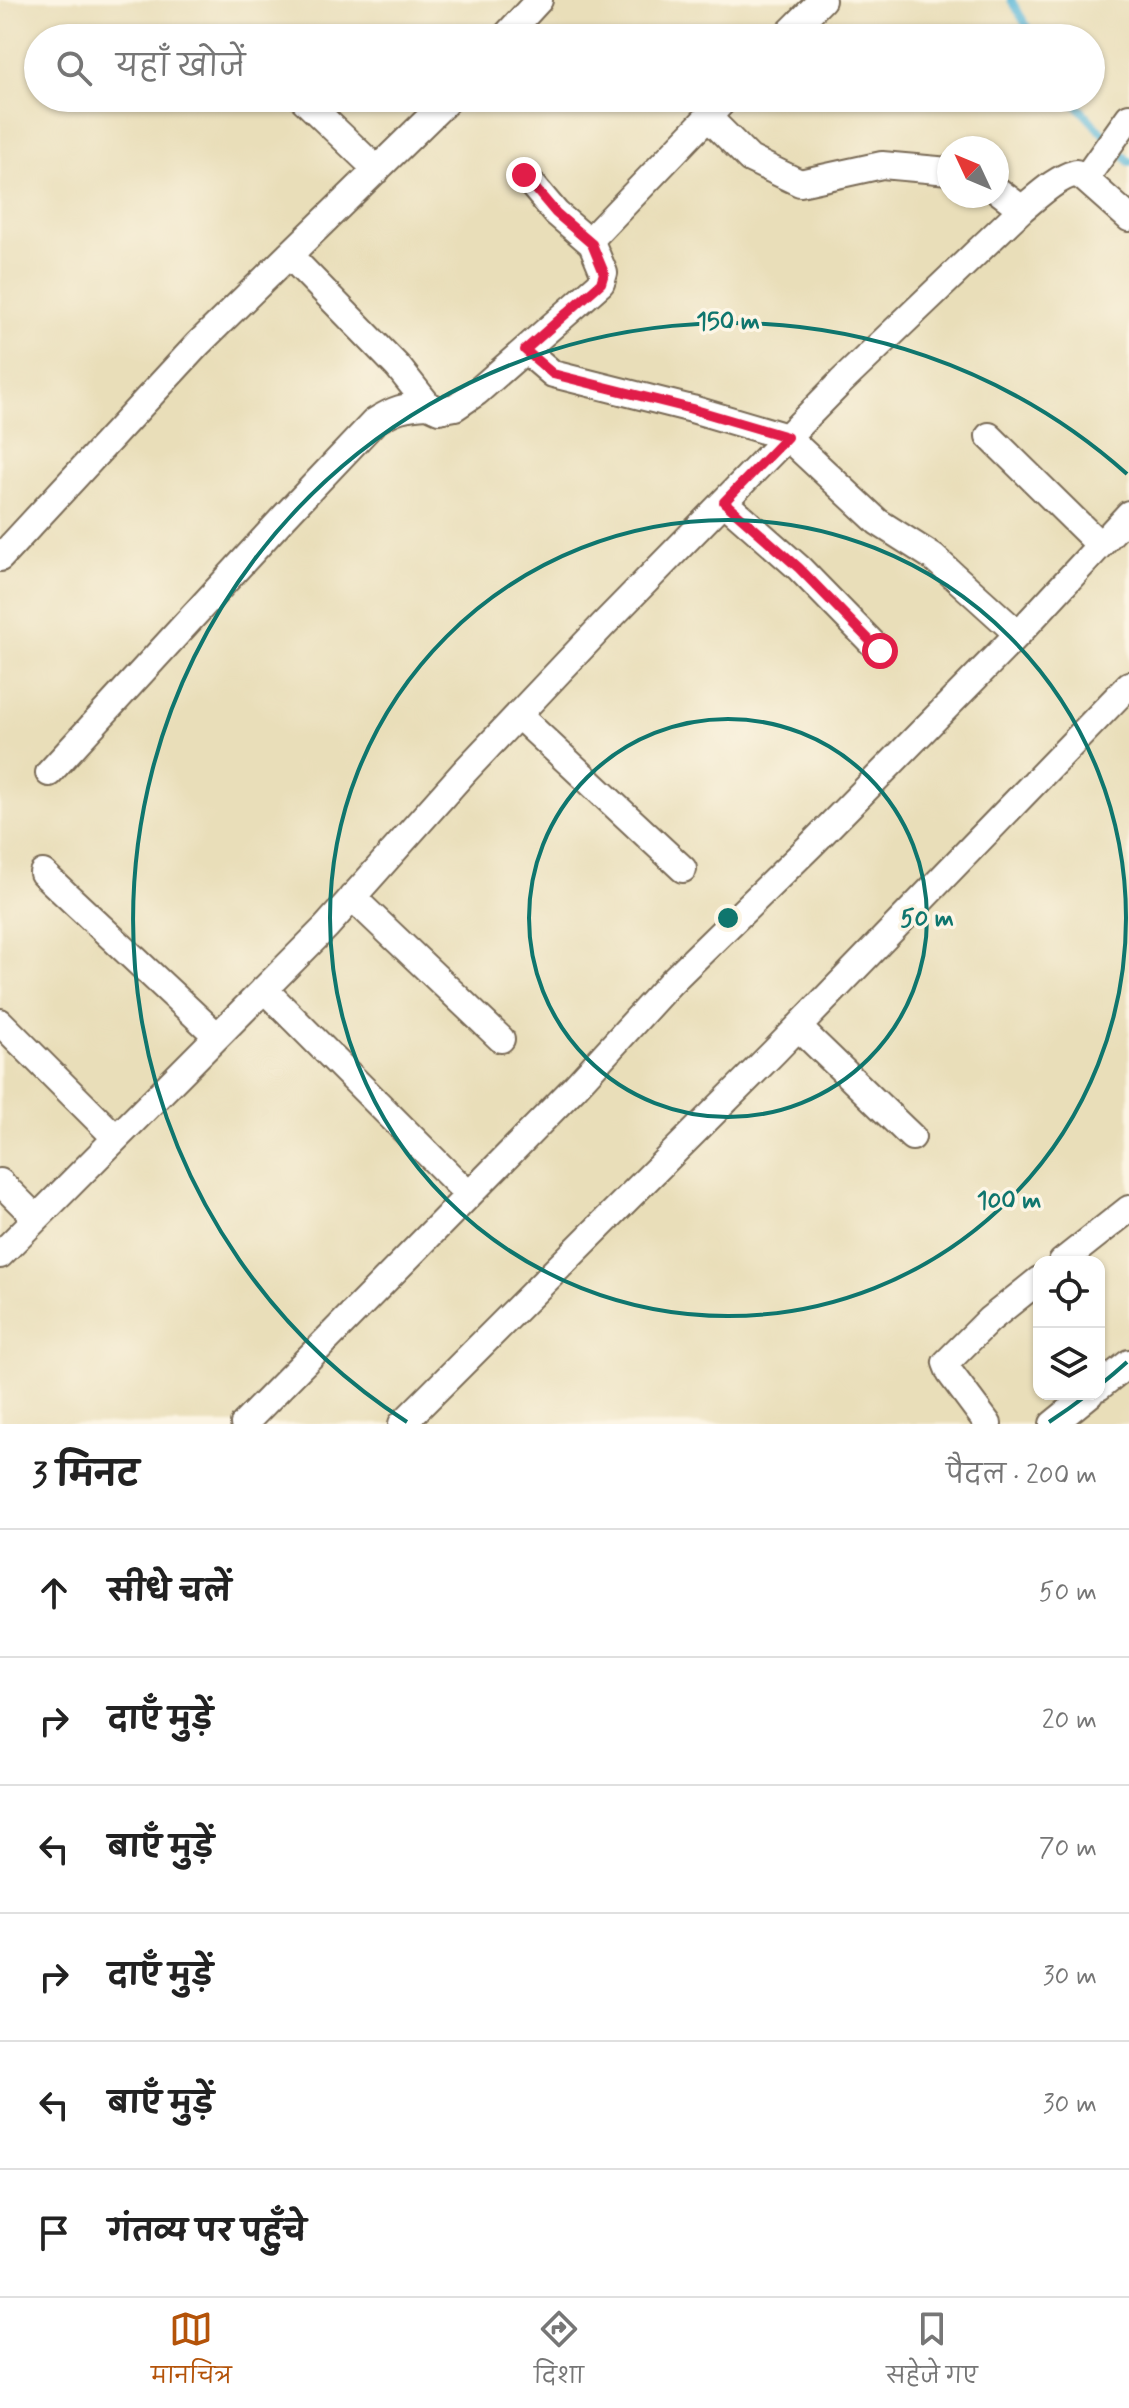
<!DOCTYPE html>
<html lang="hi">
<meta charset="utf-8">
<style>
:root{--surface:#fff;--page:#f2f2f2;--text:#222;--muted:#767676;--line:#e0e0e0;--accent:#b45309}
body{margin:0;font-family:Mynerve,"Playpen Sans Deva",sans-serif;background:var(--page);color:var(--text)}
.controls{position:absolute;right:24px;bottom:24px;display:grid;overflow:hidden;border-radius:16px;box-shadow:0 2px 6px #0004}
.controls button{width:72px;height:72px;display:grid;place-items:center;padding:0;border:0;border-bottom:2px solid var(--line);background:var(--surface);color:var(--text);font:40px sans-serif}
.compass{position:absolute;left:937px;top:136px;width:72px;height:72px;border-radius:50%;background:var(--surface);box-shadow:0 2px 6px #0004;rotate:314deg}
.stop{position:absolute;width:24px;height:24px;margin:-18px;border:6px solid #e11d48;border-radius:50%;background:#fff}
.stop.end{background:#e11d48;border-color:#fff;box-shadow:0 2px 8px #0008}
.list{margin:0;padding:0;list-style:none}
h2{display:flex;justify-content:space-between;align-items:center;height:104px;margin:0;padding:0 32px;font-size:34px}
h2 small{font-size:26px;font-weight:400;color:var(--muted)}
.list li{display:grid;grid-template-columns:52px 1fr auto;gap:24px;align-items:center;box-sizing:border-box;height:128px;padding:0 32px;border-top:2px solid var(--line)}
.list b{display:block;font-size:30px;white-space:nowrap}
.list em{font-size:26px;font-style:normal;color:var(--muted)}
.icon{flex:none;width:44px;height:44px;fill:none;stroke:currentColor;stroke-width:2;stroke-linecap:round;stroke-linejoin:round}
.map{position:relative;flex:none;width:1129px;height:1424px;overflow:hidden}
.search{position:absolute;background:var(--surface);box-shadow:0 2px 6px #0004;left:24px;right:24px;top:24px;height:88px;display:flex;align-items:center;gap:20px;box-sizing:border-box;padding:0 28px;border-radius:44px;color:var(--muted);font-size:30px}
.sheet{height:872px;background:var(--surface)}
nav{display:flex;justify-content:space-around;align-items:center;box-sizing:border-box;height:112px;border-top:2px solid var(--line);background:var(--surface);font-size:22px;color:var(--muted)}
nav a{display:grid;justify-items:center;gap:4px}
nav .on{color:var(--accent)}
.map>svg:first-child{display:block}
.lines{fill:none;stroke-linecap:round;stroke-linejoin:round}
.stream{stroke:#5bb8d9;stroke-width:8}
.minor-casing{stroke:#786954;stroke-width:30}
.minor{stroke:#fff;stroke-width:26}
.route{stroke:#e11d48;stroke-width:10}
.ring{fill:none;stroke:#0f766e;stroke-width:4}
.centre{fill:#0f766e;stroke:#fcf5e5;stroke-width:4}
.ring-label{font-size:24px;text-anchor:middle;font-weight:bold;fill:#0f766e;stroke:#fcf5e5;stroke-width:7;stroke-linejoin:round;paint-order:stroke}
</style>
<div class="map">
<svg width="1129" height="1424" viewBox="0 0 1129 1424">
<rect width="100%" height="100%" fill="#fcf5e5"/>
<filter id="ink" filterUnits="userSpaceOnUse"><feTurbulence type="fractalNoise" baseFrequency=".0125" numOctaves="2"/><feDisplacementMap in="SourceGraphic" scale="16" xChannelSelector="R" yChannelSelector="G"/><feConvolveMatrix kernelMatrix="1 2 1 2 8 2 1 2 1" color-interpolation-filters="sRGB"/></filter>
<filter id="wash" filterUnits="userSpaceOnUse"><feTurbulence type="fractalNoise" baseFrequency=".006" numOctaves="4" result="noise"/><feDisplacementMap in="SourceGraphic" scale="32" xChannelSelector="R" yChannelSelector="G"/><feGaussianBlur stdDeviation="1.8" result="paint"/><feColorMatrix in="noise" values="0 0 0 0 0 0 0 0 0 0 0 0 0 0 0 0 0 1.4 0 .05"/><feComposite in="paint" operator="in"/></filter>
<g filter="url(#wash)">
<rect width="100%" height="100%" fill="#e9deb9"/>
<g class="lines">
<path class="stream" d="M 1011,0 L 1034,38
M 1070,98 L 1129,162"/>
</g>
</g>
<g filter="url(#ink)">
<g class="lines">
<g class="minor-casing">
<path id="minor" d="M 504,38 L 539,0
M 784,38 L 822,0
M 302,98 L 377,170
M 708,117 L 750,159 L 800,183 L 882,165 L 949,171
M 524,175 L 556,213 L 592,244
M 1085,179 L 1129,117
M 997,190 L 1022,209
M 289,255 L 398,367 L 428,405 L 439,410 L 455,407 L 477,392 L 601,283 L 604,273 L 592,244 L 594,236 L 726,98
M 525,350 L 553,374 L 692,409 L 787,437 L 878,522 L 933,557 L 1018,634
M 989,436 L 1100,545
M 724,502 L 799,568 L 880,651
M 0,558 L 198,344 L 450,98
M 518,715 L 683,869
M 49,773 L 284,517 L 374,422 C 394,409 405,406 428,405
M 43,873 L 217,1036
M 352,897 L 501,1039
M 264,989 L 469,1195
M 0,1022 L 116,1138
M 798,1027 L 912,1137
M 0,1182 L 36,1218
M 0,1255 L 326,927 L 465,771 L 603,625 L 841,382 L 1022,209 C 1038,196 1056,178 1076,173 L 1085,179 L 1129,218
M 1062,1262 L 1129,1209
M 1099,1387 L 1129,1363
M 244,1424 L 575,1087 L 670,983 L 811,845 L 1018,634 L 1129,514
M 402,1424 L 774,1052 L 1129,685
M 988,1424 L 950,1373 L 946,1363 L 989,1320 L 1039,1280
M 1053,1424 L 1090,1394"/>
</g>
<use href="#minor" class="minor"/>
</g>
</g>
<g class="lines" filter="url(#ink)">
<path class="route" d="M 524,175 L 556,213 L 592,244 L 604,273 L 601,283 L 525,350 L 553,374 L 692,409 L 787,437 L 724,502 L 799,568 L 880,651"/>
</g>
<g class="ring">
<circle cx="728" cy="918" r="199"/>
<circle cx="728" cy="918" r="398"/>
<path d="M1127 1362A597 597 0 0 1 1100 1385M1087 1395A597 597 0 0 1 1049 1422M407 1422A597 597 0 1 1 1127 474"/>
</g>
<circle cx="728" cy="918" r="12" class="centre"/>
<g class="ring-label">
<text x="728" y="329">150 m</text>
<text x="927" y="926">50 m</text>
<text x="1009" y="1208">100 m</text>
</g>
</svg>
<div class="controls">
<button><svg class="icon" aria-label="locate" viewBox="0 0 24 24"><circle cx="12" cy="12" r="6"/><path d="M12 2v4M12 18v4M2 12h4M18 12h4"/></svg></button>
<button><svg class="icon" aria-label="layers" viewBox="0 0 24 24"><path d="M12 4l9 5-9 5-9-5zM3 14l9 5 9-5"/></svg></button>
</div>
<svg class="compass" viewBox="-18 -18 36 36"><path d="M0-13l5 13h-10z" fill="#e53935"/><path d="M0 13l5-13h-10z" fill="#767676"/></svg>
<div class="stop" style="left:880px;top:651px"></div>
<div class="stop end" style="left:524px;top:175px"></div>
<div class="search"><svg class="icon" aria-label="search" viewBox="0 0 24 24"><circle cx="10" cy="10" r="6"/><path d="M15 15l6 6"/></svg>यहाँ खोजें</div>
</div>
<section class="sheet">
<h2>3 मिनट<small>पैदल · 200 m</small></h2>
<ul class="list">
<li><svg class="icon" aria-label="ahead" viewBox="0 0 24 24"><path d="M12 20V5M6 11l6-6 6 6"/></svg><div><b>सीधे चलें</b></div><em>50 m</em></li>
<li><svg class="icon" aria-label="right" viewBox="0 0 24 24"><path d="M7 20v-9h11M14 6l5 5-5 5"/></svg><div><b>दाएँ मुड़ें</b></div><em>20 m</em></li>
<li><svg class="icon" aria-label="left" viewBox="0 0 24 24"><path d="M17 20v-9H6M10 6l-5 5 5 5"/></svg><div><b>बाएँ मुड़ें</b></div><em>70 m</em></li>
<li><svg class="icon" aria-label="right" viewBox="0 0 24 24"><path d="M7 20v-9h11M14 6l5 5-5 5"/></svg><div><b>दाएँ मुड़ें</b></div><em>30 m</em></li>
<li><svg class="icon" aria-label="left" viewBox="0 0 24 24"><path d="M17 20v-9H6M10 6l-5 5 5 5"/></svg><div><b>बाएँ मुड़ें</b></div><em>30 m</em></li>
<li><svg class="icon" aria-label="arrive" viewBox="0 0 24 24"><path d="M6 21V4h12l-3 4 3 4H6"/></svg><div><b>गंतव्य पर पहुँचे</b></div></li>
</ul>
</section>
<nav>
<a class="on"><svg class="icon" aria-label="map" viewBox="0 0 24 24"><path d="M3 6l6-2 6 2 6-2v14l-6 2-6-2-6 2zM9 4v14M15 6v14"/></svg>मानचित्र</a>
<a><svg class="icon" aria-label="directions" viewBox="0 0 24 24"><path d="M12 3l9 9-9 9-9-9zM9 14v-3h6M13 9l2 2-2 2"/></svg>दिशा</a>
<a><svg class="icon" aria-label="saved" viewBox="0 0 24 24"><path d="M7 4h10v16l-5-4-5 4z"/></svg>सहेजे गए</a>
</nav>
